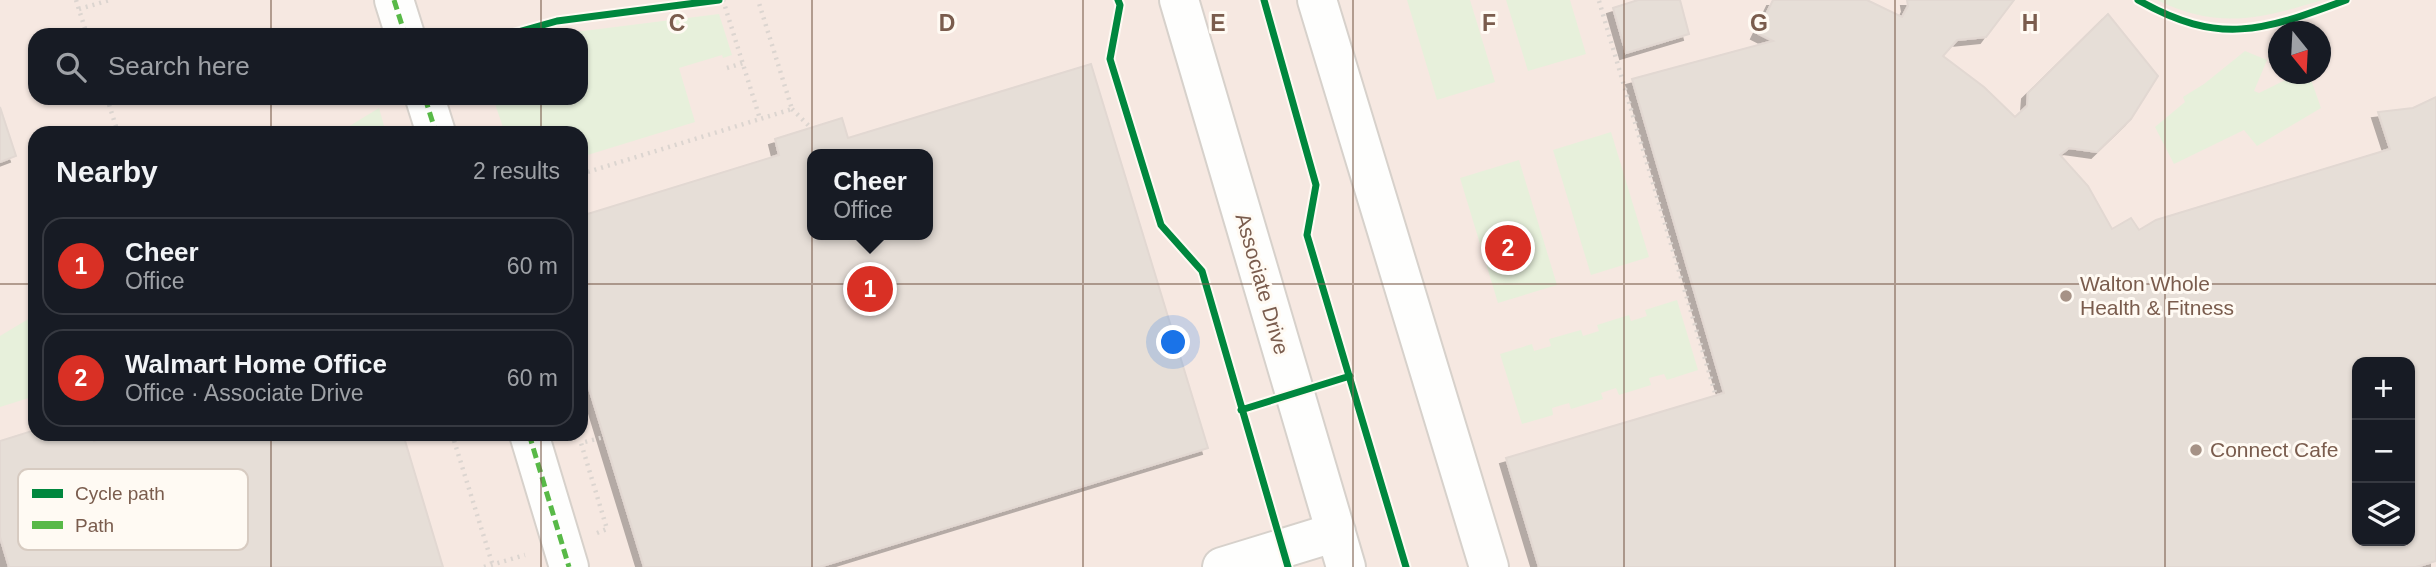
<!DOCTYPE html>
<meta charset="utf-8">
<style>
:root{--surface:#171b24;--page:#20242c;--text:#f1f3f6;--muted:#9ea1a6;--line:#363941;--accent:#d93025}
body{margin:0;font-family:Helvetica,sans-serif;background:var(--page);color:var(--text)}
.controls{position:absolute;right:21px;bottom:21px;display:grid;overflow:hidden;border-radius:14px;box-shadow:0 2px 5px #0004}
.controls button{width:63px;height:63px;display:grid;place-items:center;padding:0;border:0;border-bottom:2px solid var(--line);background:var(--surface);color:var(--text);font:35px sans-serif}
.compass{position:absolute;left:2268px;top:21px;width:63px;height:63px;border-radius:50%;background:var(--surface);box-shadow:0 2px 5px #0004;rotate:162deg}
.you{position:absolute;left:1174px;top:343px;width:24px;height:24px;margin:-18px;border:5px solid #fff;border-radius:50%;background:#1a73e8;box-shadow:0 0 0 10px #1a73e833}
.badge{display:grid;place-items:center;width:46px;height:46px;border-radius:50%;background:var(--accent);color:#fff;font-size:23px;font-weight:700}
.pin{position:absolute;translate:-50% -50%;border:4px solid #fff;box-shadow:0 2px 7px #0006}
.popup{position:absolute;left:807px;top:149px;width:126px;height:91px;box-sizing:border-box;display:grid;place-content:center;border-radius:14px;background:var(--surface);filter:drop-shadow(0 2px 5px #0005);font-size:23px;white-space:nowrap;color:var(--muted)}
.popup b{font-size:26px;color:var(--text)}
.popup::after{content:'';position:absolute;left:50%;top:100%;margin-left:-14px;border:14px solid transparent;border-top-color:var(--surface)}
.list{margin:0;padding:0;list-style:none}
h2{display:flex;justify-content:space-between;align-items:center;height:91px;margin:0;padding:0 28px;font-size:30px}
h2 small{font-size:23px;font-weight:400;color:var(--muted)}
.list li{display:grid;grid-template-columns:46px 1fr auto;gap:21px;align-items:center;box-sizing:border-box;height:98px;margin:0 14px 14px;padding:0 14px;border:2px solid var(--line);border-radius:21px}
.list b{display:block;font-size:26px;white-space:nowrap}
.list p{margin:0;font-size:23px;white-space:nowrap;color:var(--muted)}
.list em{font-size:23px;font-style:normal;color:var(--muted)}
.icon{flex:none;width:38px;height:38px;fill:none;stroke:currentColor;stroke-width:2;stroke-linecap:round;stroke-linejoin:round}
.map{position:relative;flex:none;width:2436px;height:567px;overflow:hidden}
.search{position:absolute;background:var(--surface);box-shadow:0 2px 5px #0004;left:28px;top:28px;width:560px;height:77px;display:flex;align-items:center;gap:18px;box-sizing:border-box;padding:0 24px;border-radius:21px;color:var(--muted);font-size:26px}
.panel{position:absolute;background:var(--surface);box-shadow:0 2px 5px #0004;left:28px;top:126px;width:560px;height:315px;border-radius:21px}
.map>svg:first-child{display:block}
.commercial{fill:#f6e8e1;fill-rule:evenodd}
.green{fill:#e7f0db}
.building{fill:#e6ded7;stroke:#e2d8d2;stroke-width:2;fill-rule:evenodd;filter:url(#shadow)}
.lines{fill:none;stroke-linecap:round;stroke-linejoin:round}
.minor-casing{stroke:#d7d1cb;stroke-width:42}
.path{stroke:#dcd5d0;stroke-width:4.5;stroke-dasharray:2 5;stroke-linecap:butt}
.minor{stroke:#fefefd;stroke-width:38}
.quiet{stroke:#58b947;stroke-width:5;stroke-dasharray:10 5;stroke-linecap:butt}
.cycleway-casing{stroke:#fffaf3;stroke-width:11}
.cycleway{stroke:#00873e;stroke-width:7}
.grid{fill:none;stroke:#7a5c4d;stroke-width:2;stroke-opacity:0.55}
.poi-dot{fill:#a69286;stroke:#fffaf3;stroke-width:2.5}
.labels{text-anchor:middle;stroke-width:6;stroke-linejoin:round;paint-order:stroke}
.street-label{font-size:21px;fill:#7a5c4d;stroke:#fffaf3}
.poi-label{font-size:21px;fill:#7a5c4d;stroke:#fffaf3;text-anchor:start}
.key{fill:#fffaf3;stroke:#d7cbc1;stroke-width:2}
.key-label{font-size:19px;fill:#7a5c4d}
.grid-label{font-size:23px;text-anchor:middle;font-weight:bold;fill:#7a5c4d;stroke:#fffaf3;stroke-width:6;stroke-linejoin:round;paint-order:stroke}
</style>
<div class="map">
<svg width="2436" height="567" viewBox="0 0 2436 567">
<defs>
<filter id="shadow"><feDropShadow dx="-6" dy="6" stdDeviation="0" flood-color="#0004"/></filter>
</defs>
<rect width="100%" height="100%" fill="#f9f5f0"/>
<path class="commercial" d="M 0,0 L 2436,0 L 2436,567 L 0,567 ZM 2278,32 L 2320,32 L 2320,74 L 2278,74 ZM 35,35 L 581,35 L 581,98 L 35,98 ZM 35,133 L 581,133 L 581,434 L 35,434 ZM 812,154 L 928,154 L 928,235 L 812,235 ZM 2357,362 L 2410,362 L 2410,541 L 2357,541 Z"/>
<path class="green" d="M 1407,0 L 1470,0 L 1495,82 L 1437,100 Z
M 1506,0 L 1570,0 L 1586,54 L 1528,71 Z
M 2157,0 L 2322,0 C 2261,19 2218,30 2157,0 Z
M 719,14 L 732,55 L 723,58 L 722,55 L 679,68 L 695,122 L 581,157 L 581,133 L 505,133 L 493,98 L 581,98 L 581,35 L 551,35 Z
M 2245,51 L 2267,60 L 2254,91 L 2259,93 L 2298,74 L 2309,74 L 2321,108 L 2257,146 L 2244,130 L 2174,164 L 2155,127 L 2185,102 L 2183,97 L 2204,84 Z
M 379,108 L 386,133 L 338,133 Z
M 1611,132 L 1649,257 L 1591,275 L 1553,150 Z
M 1519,160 L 1557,285 L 1498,303 L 1460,178 Z
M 1677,300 L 1698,370 L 1667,380 L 1664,374 L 1649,378 L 1651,385 L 1619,395 L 1616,388 L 1601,393 L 1603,399 L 1571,409 L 1569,403 L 1552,408 L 1553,415 L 1522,424 L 1500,354 L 1532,344 L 1534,351 L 1551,346 L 1549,339 L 1581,330 L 1583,336 L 1599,331 L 1597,325 L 1629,315 L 1631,321 L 1647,316 L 1645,310 Z
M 35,315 L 35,396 L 0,407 L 0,336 Z"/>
<path class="building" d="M 1638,0 L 1680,0 L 1689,34 L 1626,53 L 1613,8 Z
M 1773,0 L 1867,0 L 1902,17 L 1908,6 L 1907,0 L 2014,0 L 1986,37 L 1957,40 L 1943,56 L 1984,87 L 2015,117 L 2027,106 L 2028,93 L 2108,14 L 2158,76 L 2131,119 L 2097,152 L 2069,148 L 2060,155 L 2088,186 L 2112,229 L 2131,218 L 2139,230 L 2156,220 L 2390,149 L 2378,112 L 2413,108 L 2436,97 L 2436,561 L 2416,567 L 1539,567 L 1506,458 L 1724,393 L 1632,79 L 1773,41 L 1757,33 ZM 2357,362 L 2410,362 L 2410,541 L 2357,541 Z
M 1091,64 L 1208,448 L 819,567 L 644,567 L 581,362 L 581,216 L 779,155 L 775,139 L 842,118 L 848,138 ZM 812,154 L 928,154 L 928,235 L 812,235 Z
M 0,107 L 16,156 L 0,162 Z
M 35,430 L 35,434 L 92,434 L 94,441 L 118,434 L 143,434 L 145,440 L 164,434 L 403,434 L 443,567 L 9,567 L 0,537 L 0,441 Z"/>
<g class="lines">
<g class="minor-casing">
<path id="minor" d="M 394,0 L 405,35
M 1179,0 L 1346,567
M 1317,0 L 1489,567
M 425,98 L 436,133
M 529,434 L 569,567
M 1222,567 L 1336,532"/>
</g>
<path class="path" d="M 76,0 L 87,35
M 723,0 L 760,119 L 792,109 L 758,0
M 1599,1 L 1716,396
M 79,9 L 110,0
M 727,68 L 743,63
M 107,98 L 118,133
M 792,109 L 811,128
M 581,174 L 760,119
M 452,434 L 493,566
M 597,533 L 607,529 L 581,443 L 604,437
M 484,567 L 525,555"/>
<use href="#minor" class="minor"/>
<path class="quiet" d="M 394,0 L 405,35
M 425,98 L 436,133
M 529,434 L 569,567"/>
<g class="cycleway-casing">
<path id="cycleway" d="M 1118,0 L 1120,5 L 1110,59 L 1161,225 L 1202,271 L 1288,567
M 1264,0 L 1316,185 L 1307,235 L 1406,567
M 2138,0 C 2219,46 2263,31 2346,0
M 508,35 L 557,21 L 719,0
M 1241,410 L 1350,376"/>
</g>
<use href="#cycleway" class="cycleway"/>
</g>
<path class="grid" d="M 271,0 L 271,35M 541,0 L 541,35M 812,0 L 812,567M 1083,0 L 1083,567M 1353,0 L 1353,567M 1624,0 L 1624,567M 1895,0 L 1895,567M 2165,0 L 2165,567M 271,98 L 271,133M 541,98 L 541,133M 0,284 L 35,284M 581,284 L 2436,284M 271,434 L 271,567M 541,434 L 541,567"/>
<g class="poi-dot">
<circle cx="2066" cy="296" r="7"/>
<circle cx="2196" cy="450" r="7"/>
</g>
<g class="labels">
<g class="street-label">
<text transform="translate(1262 284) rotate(74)" y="7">Associate Drive</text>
</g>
<g class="poi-label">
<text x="2080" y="291">Walton Whole<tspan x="2080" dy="24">Health &amp; Fitness</tspan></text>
<text x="2210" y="457">Connect Cafe</text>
</g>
</g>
<rect x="18" y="469" width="230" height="81" rx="10" class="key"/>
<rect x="32" y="489" width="31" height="9" fill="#00873e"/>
<rect x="32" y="521" width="31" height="8" fill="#58b947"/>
<g class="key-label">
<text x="75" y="500">Cycle path</text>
<text x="75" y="532">Path</text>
</g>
<g class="grid-label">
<text x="677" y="31">C</text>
<text x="947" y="31">D</text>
<text x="1218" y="31">E</text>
<text x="1489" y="31">F</text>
<text x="1759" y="31">G</text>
<text x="2030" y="31">H</text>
</g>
</svg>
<div class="controls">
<button>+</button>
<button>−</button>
<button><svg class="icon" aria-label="layers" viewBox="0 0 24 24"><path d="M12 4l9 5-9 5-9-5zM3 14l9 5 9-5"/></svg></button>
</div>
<svg class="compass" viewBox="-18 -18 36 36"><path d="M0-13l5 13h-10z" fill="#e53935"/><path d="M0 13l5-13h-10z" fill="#9ea1a6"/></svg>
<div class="you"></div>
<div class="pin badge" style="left:870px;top:289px">1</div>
<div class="popup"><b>Cheer</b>Office</div>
<div class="pin badge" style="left:1508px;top:248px">2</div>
<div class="search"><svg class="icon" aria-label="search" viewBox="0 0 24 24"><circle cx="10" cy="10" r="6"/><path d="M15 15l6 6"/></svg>Search here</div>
<section class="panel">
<h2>Nearby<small>2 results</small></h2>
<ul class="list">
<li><span class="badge">1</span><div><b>Cheer</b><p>Office</p></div><em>60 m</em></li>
<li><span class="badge">2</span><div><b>Walmart Home Office</b><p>Office · Associate Drive</p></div><em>60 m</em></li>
</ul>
</section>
</div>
